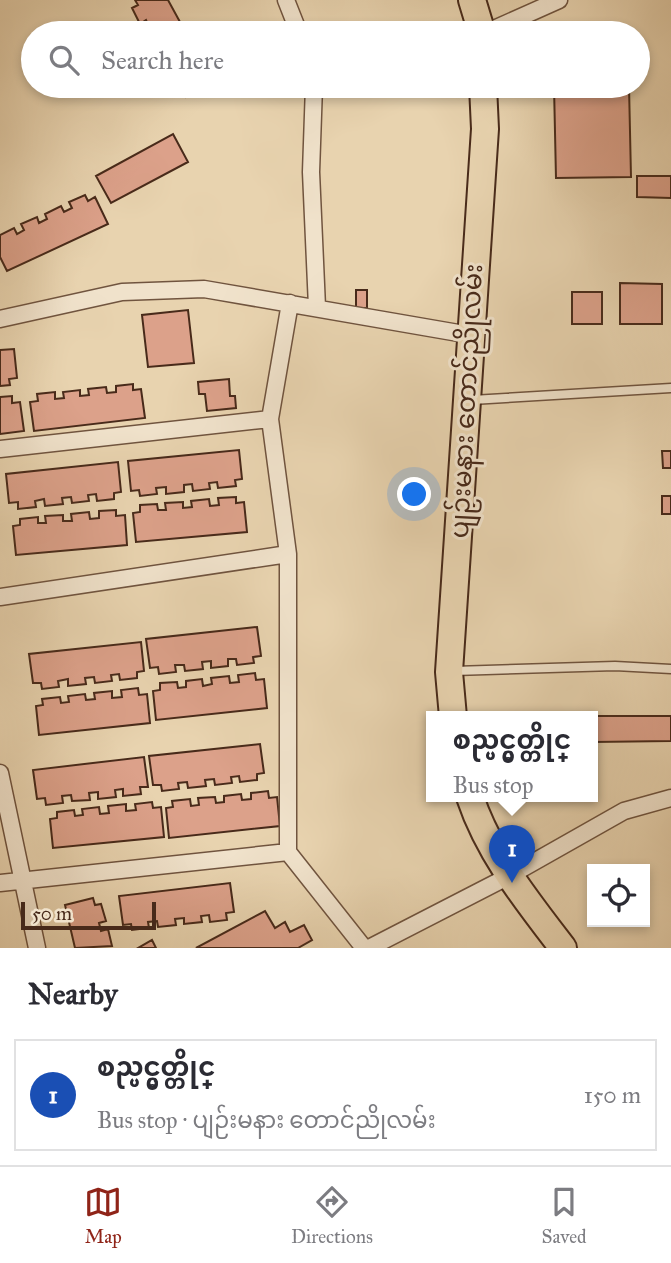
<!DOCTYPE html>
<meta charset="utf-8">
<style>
:root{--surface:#fff;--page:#f7f7f7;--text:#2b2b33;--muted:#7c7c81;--line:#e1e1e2;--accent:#8f2418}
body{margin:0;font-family:"IM FELL Great Primer","Noto Sans Myanmar",serif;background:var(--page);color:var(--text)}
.controls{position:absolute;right:21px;bottom:21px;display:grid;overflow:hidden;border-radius:0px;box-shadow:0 4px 10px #0003}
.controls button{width:63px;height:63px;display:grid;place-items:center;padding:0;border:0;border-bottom:2px solid var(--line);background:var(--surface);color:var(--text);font:35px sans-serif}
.scale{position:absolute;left:21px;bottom:18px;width:135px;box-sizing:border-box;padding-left:7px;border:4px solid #482a1a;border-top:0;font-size:19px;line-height:24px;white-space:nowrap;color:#482a1a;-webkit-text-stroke:5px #f0e2cb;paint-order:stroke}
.you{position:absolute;left:415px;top:495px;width:24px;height:24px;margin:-18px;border:5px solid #fff;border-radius:50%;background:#1a73e8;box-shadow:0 0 0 10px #1a73e833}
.badge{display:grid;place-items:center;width:46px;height:46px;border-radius:50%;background:var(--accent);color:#fff;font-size:23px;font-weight:700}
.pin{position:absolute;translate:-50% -58px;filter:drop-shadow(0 2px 4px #0008)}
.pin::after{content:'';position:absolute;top:37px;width:24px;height:21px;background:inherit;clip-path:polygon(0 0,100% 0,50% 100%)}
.popup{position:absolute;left:426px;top:711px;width:172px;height:91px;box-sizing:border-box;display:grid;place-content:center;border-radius:0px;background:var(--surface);filter:drop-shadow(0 2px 5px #0005);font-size:23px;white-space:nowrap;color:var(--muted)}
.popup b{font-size:26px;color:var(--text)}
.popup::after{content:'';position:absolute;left:50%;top:100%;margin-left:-14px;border:14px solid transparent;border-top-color:var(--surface)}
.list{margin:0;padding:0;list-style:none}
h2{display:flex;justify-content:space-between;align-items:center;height:91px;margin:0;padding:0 28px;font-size:30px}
h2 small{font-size:23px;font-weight:400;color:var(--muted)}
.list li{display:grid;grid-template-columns:46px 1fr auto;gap:21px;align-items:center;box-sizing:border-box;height:112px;margin:0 14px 14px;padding:0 14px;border:2px solid var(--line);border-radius:0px}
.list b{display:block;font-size:26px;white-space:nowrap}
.list p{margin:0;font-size:23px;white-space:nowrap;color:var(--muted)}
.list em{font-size:23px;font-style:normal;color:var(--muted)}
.icon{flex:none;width:38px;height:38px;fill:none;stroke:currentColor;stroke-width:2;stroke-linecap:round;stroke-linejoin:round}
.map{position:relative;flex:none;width:671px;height:948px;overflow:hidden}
.search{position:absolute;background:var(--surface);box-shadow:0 4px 10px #0003;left:21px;right:21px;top:21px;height:77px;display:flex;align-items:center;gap:18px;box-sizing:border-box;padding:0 24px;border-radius:38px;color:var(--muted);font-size:26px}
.sheet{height:217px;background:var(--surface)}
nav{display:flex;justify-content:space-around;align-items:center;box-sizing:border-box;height:98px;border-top:2px solid var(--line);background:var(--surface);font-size:19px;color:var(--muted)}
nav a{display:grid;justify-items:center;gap:4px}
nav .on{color:var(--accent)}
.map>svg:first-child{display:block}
.building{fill:#dca18a;stroke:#482a1a;stroke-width:2}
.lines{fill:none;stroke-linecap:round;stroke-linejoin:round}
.service-casing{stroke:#70543f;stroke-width:11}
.minor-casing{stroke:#70543f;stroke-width:19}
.primary-casing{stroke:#482a1a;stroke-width:30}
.service{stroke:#f0e2cb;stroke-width:8}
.minor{stroke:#f0e2cb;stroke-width:16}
.primary{stroke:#e8d3af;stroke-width:26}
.labels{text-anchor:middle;stroke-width:6;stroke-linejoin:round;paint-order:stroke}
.street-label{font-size:26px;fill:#482a1a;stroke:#f0e2cb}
</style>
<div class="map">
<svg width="671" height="948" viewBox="0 0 671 948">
<rect width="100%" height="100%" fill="#e8d3af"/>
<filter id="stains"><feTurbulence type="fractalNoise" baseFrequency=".00286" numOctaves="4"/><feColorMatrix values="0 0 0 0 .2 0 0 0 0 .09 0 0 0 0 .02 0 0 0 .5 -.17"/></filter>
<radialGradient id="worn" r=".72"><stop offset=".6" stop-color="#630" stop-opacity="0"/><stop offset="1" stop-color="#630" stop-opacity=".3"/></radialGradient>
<path class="building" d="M 135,0 L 168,0 L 186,33 L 145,33 L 150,29 L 146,20 L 140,24 L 132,8 L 138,5 Z
M 173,86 L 208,86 L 186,97 L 183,91 L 177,93 Z
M 554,86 L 629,86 L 631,177 L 556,178 Z
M 173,134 L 188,162 L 111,203 L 96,176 Z
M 637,176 L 671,176 L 671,198 L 637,197 Z
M 85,195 L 88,201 L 95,197 L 108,224 L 7,271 L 0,257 L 0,235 L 14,228 L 17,234 L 24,230 L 21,224 L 37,217 L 39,223 L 47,219 L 45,214 L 61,206 L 64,212 L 72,208 L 69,202 Z
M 620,283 L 662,284 L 662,324 L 620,324 Z
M 356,290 L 367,290 L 367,308 L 356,308 Z
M 572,292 L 602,292 L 602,324 L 572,324 Z
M 188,310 L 194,363 L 148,367 L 142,315 Z
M 14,349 L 17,378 L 9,379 L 10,385 L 0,386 L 0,350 Z
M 229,379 L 230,396 L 235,396 L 236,408 L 207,411 L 205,394 L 199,394 L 198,382 Z
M 133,384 L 133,390 L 141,389 L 145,418 L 34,431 L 30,402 L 38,401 L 37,394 L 55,392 L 55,399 L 64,398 L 63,392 L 80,390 L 80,396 L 89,395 L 88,389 L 106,387 L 107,393 L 116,392 L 116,386 Z
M 12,396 L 12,403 L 20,402 L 24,431 L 0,434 L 0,397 Z
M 239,450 L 242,479 L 235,480 L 236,486 L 218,488 L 217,482 L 209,483 L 210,489 L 193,491 L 192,484 L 184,485 L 184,492 L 166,494 L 166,487 L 156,488 L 157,494 L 140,496 L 139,490 L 131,491 L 128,461 Z
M 662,451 L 671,451 L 671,468 L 663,468 Z
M 118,462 L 121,492 L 114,493 L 114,499 L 97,501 L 96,494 L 88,495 L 89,501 L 72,503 L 71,497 L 62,498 L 63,504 L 45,506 L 44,499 L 35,501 L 36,507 L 18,509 L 18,502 L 9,503 L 6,474 Z
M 662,496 L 671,496 L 671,514 L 662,514 Z
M 236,497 L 236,503 L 244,502 L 247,532 L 136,542 L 133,513 L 140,512 L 140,505 L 157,504 L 158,510 L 166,510 L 165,503 L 183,502 L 183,508 L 192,507 L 191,501 L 209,499 L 210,506 L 219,505 L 218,498 Z
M 116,510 L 116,516 L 125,515 L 127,545 L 16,555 L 13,526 L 20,525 L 20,519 L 38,517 L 38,523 L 46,523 L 45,516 L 63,515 L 63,521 L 72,521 L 71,514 L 89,512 L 90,519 L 99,518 L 99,511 Z
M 257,627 L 261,656 L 253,657 L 254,663 L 237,665 L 236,659 L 228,659 L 228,666 L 211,668 L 211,661 L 202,662 L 203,669 L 185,671 L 184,665 L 175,665 L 176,672 L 159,674 L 158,667 L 150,668 L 146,639 Z
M 141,642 L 144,671 L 137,672 L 137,678 L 120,680 L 119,674 L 111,675 L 112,681 L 95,683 L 94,677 L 85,678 L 86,684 L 68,686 L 68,679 L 58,681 L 59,687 L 42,689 L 41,683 L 33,683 L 29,654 Z
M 255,673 L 256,680 L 264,679 L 267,708 L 156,720 L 153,691 L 160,690 L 160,683 L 177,682 L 178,688 L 186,687 L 186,681 L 202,679 L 203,686 L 212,684 L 211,678 L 229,676 L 230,683 L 239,682 L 238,675 Z
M 138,688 L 139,695 L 147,694 L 150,723 L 39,735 L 36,706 L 43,705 L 42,699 L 60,697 L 61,703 L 69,702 L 68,696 L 85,694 L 86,700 L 95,699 L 94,693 L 112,691 L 112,698 L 122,697 L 121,690 Z
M 578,716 L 671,716 L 671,741 L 594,742 L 592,717 Z
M 260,744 L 264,773 L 257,774 L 257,780 L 240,782 L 239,776 L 231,777 L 232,783 L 215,785 L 214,779 L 205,780 L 206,786 L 188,788 L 187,782 L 178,783 L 179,789 L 162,791 L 161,785 L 153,785 L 149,756 Z
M 144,757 L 148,787 L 140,787 L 141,794 L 123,796 L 123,789 L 115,790 L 116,797 L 98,799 L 98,792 L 89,793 L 90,800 L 72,801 L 71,795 L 62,796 L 63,803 L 46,805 L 45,798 L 37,799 L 33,770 Z
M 268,791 L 269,798 L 277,797 L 280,826 L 169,838 L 166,808 L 173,807 L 172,801 L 190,799 L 191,806 L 199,805 L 198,798 L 215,797 L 216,803 L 224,802 L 224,796 L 241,794 L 242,800 L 251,799 L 251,793 Z
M 152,802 L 153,808 L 161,807 L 164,837 L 53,848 L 50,819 L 57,818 L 57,812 L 74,810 L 75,816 L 83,815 L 82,809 L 99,807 L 100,814 L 109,813 L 108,806 L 126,804 L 126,811 L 136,810 L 135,804 Z
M 230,883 L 234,912 L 226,913 L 227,920 L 210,922 L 209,915 L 201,916 L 202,922 L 184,924 L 184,918 L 175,919 L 176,925 L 158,927 L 157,921 L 148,922 L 149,928 L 132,930 L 131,924 L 123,925 L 119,896 Z
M 93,898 L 95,905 L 101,904 L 106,921 L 99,923 L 101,931 L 108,929 L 112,946 L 75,948 L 65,905 Z
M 265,911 L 275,928 L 285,922 L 290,932 L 304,925 L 312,940 L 298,948 L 196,948 Z
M 152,940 L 156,948 L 138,948 Z"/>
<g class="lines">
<g class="service-casing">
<path id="service" d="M 472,400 L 671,388
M 454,671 L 615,666 L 671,669"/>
</g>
<g class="minor-casing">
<path id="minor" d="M 286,0 L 299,33
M 485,33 L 559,0
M 314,86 L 311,172 L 317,307
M 290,303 L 270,419 L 288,554 L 288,852 L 364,948
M 0,319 L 122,292 L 204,289 L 470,335
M 0,449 L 270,419
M 0,597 L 288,554
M 0,773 L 37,948
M 0,883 L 288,852
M 369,948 L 509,876 L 624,811 L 671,798"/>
</g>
<g class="primary-casing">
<path id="primary" d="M 472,0 L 482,33
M 453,717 L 449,672 L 485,129 L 483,86
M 470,797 C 489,854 527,901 563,948"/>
</g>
<use href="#service" class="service"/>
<use href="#minor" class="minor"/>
<use href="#primary" class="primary"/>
</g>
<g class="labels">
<g class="street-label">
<text transform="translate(466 401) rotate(-87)" y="9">ပျဉ်းမနား တောင်ညိုလမ်း</text>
</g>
</g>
<rect width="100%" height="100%" filter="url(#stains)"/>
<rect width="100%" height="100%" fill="url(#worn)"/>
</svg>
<div class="controls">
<button><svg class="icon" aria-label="locate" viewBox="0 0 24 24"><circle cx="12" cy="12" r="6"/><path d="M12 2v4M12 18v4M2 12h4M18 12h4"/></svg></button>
</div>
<div class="scale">50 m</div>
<div class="you"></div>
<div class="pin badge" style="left:512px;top:883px;background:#1a4fb4">1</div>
<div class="popup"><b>စည္ပင္မွတ္တိုင္</b>Bus stop</div>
<div class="search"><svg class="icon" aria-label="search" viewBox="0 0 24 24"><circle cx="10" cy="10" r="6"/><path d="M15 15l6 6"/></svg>Search here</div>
</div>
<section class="sheet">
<h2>Nearby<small></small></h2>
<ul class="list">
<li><span class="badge" style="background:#1a4fb4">1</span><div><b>စည္ပင္မွတ္တိုင္</b><p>Bus stop · ပျဉ်းမနား တောင်ညိုလမ်း</p></div><em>150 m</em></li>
</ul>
</section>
<nav>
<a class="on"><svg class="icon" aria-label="map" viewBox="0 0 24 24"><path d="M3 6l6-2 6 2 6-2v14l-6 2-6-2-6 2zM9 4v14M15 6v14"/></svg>Map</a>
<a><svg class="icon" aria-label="directions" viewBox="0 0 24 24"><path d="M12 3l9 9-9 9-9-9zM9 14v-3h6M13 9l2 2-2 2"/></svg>Directions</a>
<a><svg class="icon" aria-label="saved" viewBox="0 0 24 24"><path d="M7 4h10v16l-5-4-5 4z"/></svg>Saved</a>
</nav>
